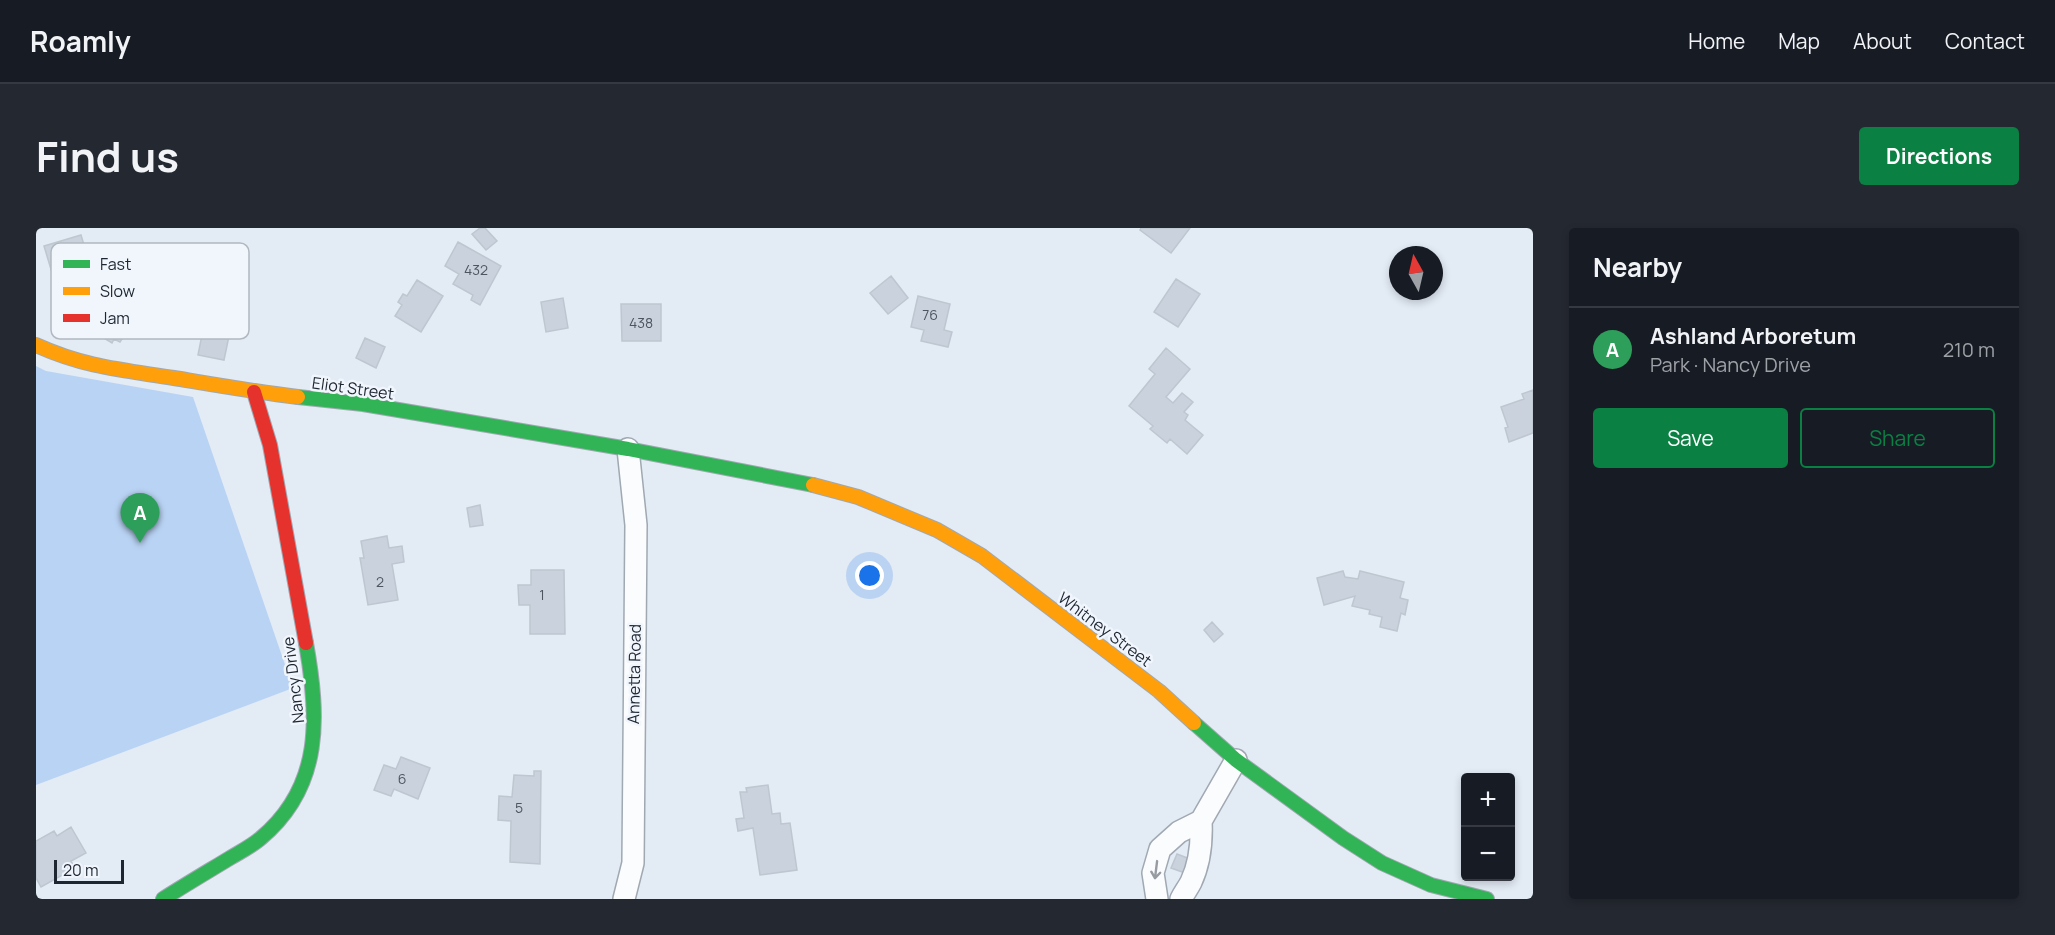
<!DOCTYPE html>
<meta charset="utf-8">
<style>
:root{--surface:#171b24;--page:#242831;--text:#f1f3f6;--muted:#9ea1a6;--line:#363941;--accent:#0b8043}
body{margin:0;font-family:Manrope,sans-serif;background:var(--page);color:var(--text)}
.controls{position:absolute;right:18px;bottom:18px;display:grid;overflow:hidden;border-radius:6px;box-shadow:0 3px 9px #0003}
.controls button{width:54px;height:54px;display:grid;place-items:center;padding:0;border:0;border-bottom:2px solid var(--line);background:var(--surface);color:var(--text);font:30px sans-serif}
.compass{position:absolute;left:1353px;top:18px;width:54px;height:54px;border-radius:50%;background:var(--surface);box-shadow:0 3px 9px #0003;rotate:352deg}
.scale{position:absolute;left:18px;bottom:15px;width:70px;box-sizing:border-box;padding-left:6px;border:3px solid #1d2631;border-top:0;font-size:16px;line-height:21px;white-space:nowrap;color:#1d2631;-webkit-text-stroke:4px #f1f6fc;paint-order:stroke}
.you{position:absolute;left:834px;top:348px;width:21px;height:21px;margin:-15px;border:4px solid #fff;border-radius:50%;background:#1a73e8;box-shadow:0 0 0 9px #1a73e833}
.badge{display:grid;place-items:center;width:39px;height:39px;border-radius:50%;background:var(--accent);color:#fff;font-size:20px;font-weight:700}
.pin{position:absolute;translate:-50% -50px;filter:drop-shadow(0 2px 3px #0008)}
.pin::after{content:'';position:absolute;top:32px;width:21px;height:18px;background:inherit;clip-path:polygon(0 0,100% 0,50% 100%)}
.list{margin:0;padding:0;list-style:none}
h2{display:flex;justify-content:space-between;align-items:center;height:78px;margin:0;padding:0 24px;font-size:26px}
h2 small{font-size:20px;font-weight:400;color:var(--muted)}
.list li{display:grid;grid-template-columns:39px 1fr auto;gap:18px;align-items:center;box-sizing:border-box;height:84px;padding:0 24px;border-top:2px solid var(--line)}
.list b{display:block;font-size:22px;white-space:nowrap}
.list p{margin:0;font-size:20px;white-space:nowrap;color:var(--muted)}
.list em{font-size:20px;font-style:normal;color:var(--muted)}
.actions{display:flex;gap:12px;padding:18px 24px}
.actions a{flex:1;padding:14px 0;border:2px solid var(--accent);border-radius:6px;text-align:center;font-size:21px;color:var(--accent)}
.actions .main{background:var(--accent);color:#fff}
.map{position:relative;flex:none;width:1497px;height:671px;overflow:hidden;border-radius:6px}
header{display:flex;align-items:center;gap:36px;box-sizing:border-box;height:84px;padding:0 30px;background:var(--surface);border-bottom:2px solid var(--line)}
header strong{font-size:28px}
nav{display:flex;gap:33px;margin-inline-start:auto;font-size:21px}
.intro{display:flex;align-items:center;justify-content:space-between;box-sizing:border-box;height:144px;padding:0 36px}
h1{margin:0;font-size:42px}
.button{padding:15px 27px;border-radius:6px;background:var(--accent);color:#fff;font-size:21px;font-weight:700}
main{display:flex;gap:36px;padding:0 36px}
aside{flex:1;background:var(--surface);border-radius:6px;box-shadow:0 3px 9px #0003}
.map>svg:first-child{display:block}
.green{fill:#b9d3f4}
.building{fill:#cad2dd;stroke:#bec6d0;stroke-width:1.5}
.lines{fill:none;stroke-linecap:round;stroke-linejoin:round}
.street-casing{stroke:#a0a8b2;stroke-width:24}
.fast-casing{stroke:#a0a8b2;stroke-width:16}
.slow-casing{stroke:#a0a8b2;stroke-width:16}
.jam-casing{stroke:#a0a8b2;stroke-width:16}
.street{stroke:#fbfcfe;stroke-width:21}
.fast{stroke:#30b455;stroke-width:14}
.slow{stroke:#ff9f0a;stroke-width:14}
.jam{stroke:#e5322d;stroke-width:14}
.oneway{stroke:#979ca2}
.labels{text-anchor:middle;stroke-width:5;stroke-linejoin:round;paint-order:stroke}
.number-label{font-size:14px;fill:#4c5560}
.street-label{font-size:16px;fill:#1d2631;stroke:#f1f6fc}
.key{fill:#f1f6fc;stroke:#b1b8bf;stroke-width:1.5}
.key-label{font-size:16px;fill:#1d2631}
</style>
<header>
<strong>Roamly</strong>
<nav><a>Home</a><a>Map</a><a>About</a><a>Contact</a></nav>
</header>
<div class="intro"><h1>Find us</h1><a class="button">Directions</a></div>
<main>
<div class="map">
<svg width="1497" height="671" viewBox="0 0 1497 671">
<rect width="100%" height="100%" fill="#e3ebf5"/>
<path class="green" d="M 0,138 L 10,143 L 157,169 L 257,460 L 0,557 Z"/>
<path class="building" d="M 444,0 L 449,0 L 461,13 L 450,22 L 436,6 Z
M 1105,0 L 1154,0 L 1135,25 L 1104,2 Z
M 45,7 L 54,37 L 17,48 L 8,18 Z
M 422,14 L 465,38 L 444,77 L 435,72 L 437,67 L 417,56 L 423,46 L 409,38 Z
M 855,48 L 872,70 L 852,86 L 834,65 Z
M 1140,51 L 1164,66 L 1142,99 L 1118,84 Z
M 381,52 L 407,68 L 385,104 L 359,88 L 366,77 L 362,74 L 367,66 L 371,68 Z
M 882,68 L 914,76 L 908,102 L 916,104 L 912,119 L 885,113 L 888,102 L 875,99 Z
M 527,70 L 532,100 L 510,104 L 505,74 Z
M 62,72 L 84,86 L 86,83 L 99,91 L 84,114 L 78,111 L 76,115 L 46,97 Z
M 585,76 L 625,76 L 625,113 L 586,113 Z
M 167,102 L 193,108 L 188,132 L 162,127 Z
M 329,110 L 349,119 L 340,140 L 320,130 Z
M 1130,120 L 1154,141 L 1130,169 L 1137,175 L 1146,165 L 1157,174 L 1148,184 L 1152,187 L 1149,192 L 1167,207 L 1151,226 L 1134,211 L 1131,215 L 1114,201 L 1117,198 L 1093,178 L 1119,146 L 1113,141 Z
M 1497,162 L 1497,205 L 1473,214 L 1469,200 L 1472,199 L 1465,179 L 1488,171 L 1486,166 Z
M 444,277 L 447,297 L 434,299 L 431,280 Z
M 351,308 L 353,320 L 366,318 L 368,334 L 356,336 L 362,372 L 332,377 L 324,330 L 328,330 L 325,313 Z
M 495,342 L 528,342 L 529,406 L 494,406 L 494,377 L 483,377 L 482,357 L 495,357 Z
M 1307,343 L 1309,349 L 1322,351 L 1324,343 L 1368,354 L 1364,370 L 1372,372 L 1369,387 L 1365,385 L 1361,403 L 1344,399 L 1346,389 L 1333,386 L 1334,382 L 1316,378 L 1319,368 L 1288,377 L 1281,350 Z
M 1176,394 L 1187,406 L 1178,414 L 1168,402 Z
M 365,529 L 394,540 L 382,571 L 358,561 L 355,568 L 338,562 L 348,537 L 360,541 Z
M 498,543 L 505,543 L 504,636 L 474,634 L 475,593 L 462,592 L 463,568 L 476,569 L 478,547 L 498,548 Z
M 732,557 L 736,586 L 744,585 L 745,596 L 754,595 L 761,642 L 724,647 L 717,600 L 702,603 L 700,591 L 708,590 L 704,564 L 711,564 L 710,560 Z
M 35,599 L 50,625 L 35,633 L 39,640 L 5,659 L 0,650 L 0,613 L 18,603 L 21,608 Z
M 1141,626 L 1154,631 L 1149,645 L 1135,640 Z"/>
<g class="lines">
<g class="street-casing">
<path id="street" d="M 588,671 L 597,635 L 600,297 L 592,221
M 1121,671 L 1117,645 L 1124,621 L 1143,604 L 1165,593 L 1200,532
M 1145,671 C 1148,665 1152,660 1155,654 C 1164,635 1166,614 1165,593"/>
</g>
<g class="fast-casing">
<path id="fast" d="M 262,169 L 327,176 L 592,221 L 777,257
M 1158,495 L 1200,532 L 1307,610 L 1346,635 L 1395,657 L 1451,671
M 127,671 C 149,657 171,644 194,630 C 204,624 216,618 225,610 C 287,558 283,488 270,415"/>
</g>
<g class="slow-casing">
<path id="slow" d="M 0,117 C 48,139 87,142 138,150 C 180,157 220,164 262,169
M 777,257 L 822,269 L 901,302 L 946,328 L 1123,463 L 1158,495"/>
</g>
<g class="jam-casing">
<path id="jam" d="M 218,164 L 234,217 L 270,415"/>
</g>
<use href="#street" class="street"/>
<use href="#fast" class="fast"/>
<use href="#slow" class="slow"/>
<use href="#jam" class="jam"/>
</g>
<defs><path id="oneway-shaft" d="M-6 0H5M1.5-3L5.5 0L1.5 3" fill="none" stroke-width="1.6" stroke-linecap="round" stroke-linejoin="round" transform="scale(1.5)"/></defs>
<use class="oneway" href="#oneway-shaft" transform="translate(1120 642) rotate(97)"/>
<g class="labels">
<g class="number-label">
<text x="440" y="47">432</text>
<text x="894" y="92">76</text>
<text x="605" y="100">438</text>
<text x="344" y="359">2</text>
<text x="506" y="372">1</text>
<text x="366" y="556">6</text>
<text x="483" y="585">5</text>
</g>
<g class="street-label">
<text transform="translate(317 160) rotate(8)" y="6">Eliot Street</text>
<text transform="translate(1069 401) rotate(37)" y="6">Whitney Street</text>
<text transform="translate(598 446) rotate(-89)" y="6">Annetta Road</text>
<text transform="translate(257 452) rotate(-97)" y="6">Nancy Drive</text>
</g>
</g>
<rect x="15" y="15" width="198" height="96" rx="9" class="key"/>
<rect x="27" y="32" width="27" height="8" fill="#30b455"/>
<rect x="27" y="59" width="27" height="8" fill="#ff9f0a"/>
<rect x="27" y="86" width="27" height="8" fill="#e5322d"/>
<g class="key-label">
<text x="64" y="42">Fast</text>
<text x="64" y="69">Slow</text>
<text x="64" y="96">Jam</text>
</g>
</svg>
<div class="controls">
<button>+</button>
<button>−</button>
</div>
<svg class="compass" viewBox="-18 -18 36 36"><path d="M0-13l5 13h-10z" fill="#e53935"/><path d="M0 13l5-13h-10z" fill="#9ea1a6"/></svg>
<div class="scale">20 m</div>
<div class="you"></div>
<div class="pin badge" style="left:104px;top:315px;background:#2e9e5b">A</div>
</div>
<aside>
<h2>Nearby<small></small></h2>
<ul class="list">
<li><span class="badge" style="background:#2e9e5b">A</span><div><b>Ashland Arboretum</b><p>Park · Nancy Drive</p></div><em>210 m</em></li>
</ul>
<div class="actions"><a class="main">Save</a><a>Share</a></div>
</aside>
</main>
